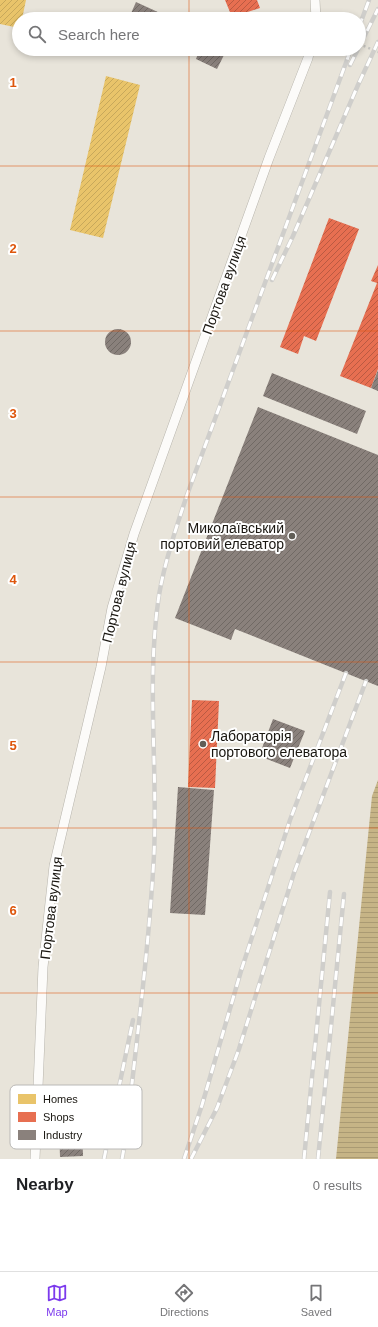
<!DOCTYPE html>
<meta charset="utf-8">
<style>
:root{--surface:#fff;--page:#f6f6f6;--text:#202124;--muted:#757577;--line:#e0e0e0;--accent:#7c3aed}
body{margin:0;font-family:Helvetica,sans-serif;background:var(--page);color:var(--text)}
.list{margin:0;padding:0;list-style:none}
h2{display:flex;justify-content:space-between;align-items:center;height:52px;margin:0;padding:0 16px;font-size:17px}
h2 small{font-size:13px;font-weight:400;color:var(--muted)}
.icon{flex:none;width:22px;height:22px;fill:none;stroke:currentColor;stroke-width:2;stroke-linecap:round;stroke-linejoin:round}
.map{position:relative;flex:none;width:378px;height:1159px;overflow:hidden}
.search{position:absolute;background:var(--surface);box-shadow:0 2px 6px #0003;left:12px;right:12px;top:12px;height:44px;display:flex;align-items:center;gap:10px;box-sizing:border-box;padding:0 14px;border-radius:22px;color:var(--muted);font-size:15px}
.sheet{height:112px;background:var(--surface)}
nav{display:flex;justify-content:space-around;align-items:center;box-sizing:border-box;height:56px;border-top:1px solid var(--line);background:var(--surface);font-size:11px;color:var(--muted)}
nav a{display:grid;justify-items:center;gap:2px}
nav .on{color:var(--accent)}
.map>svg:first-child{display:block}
.water{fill:url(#water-rules)}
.homes{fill:url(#homes-hatch)}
.shops{fill:url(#shops-hatch)}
.industry{fill:url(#industry-hatch)}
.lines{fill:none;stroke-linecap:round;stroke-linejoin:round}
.lane-casing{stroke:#b7b4ac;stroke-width:10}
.path{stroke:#c4c3bf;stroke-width:2.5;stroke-dasharray:2 3;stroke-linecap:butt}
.lane{stroke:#fcfbf9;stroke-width:9}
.rail-casing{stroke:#cfcecb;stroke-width:4.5}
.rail{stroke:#fff;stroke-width:3;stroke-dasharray:9;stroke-linecap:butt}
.grid{fill:none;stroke:#de560c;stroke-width:1;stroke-opacity:0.55}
.poi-dot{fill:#615e57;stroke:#fff;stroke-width:1.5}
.labels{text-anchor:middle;stroke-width:4;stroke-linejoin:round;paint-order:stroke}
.street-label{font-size:14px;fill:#191610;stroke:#fff}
.poi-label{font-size:14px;fill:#191610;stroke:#fff;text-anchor:end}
.key{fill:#fff;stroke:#bab9b7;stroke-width:1}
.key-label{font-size:11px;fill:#191610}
.grid-label{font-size:13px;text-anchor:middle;font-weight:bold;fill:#de560c;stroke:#fff;stroke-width:4;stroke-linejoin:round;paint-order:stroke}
</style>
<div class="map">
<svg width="378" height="1159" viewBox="0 0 378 1159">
<defs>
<pattern id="water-rules" width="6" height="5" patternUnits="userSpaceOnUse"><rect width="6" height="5" fill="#c6b486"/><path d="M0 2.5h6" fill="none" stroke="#aa9a73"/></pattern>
<pattern id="homes-hatch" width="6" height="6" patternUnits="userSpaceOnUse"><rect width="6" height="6" fill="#e9c46a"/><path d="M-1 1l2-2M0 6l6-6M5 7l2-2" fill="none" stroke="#c7a85b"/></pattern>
<pattern id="shops-hatch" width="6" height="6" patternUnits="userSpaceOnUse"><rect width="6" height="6" fill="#e76f51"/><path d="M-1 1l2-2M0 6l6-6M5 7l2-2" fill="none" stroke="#ba5a42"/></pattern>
<pattern id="industry-hatch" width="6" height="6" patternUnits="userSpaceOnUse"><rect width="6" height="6" fill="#8a817c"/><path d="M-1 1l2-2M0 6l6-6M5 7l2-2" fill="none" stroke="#706964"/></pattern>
</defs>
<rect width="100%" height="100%" fill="#e8e4da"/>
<path class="water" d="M 378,780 L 378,1159 L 336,1159 L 372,796 Z"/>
<path class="homes" d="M 0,0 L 26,0 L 22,19 L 19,19 L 19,28 L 0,24 Z
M 106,76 L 140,85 L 103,238 L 70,230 Z"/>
<path class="shops" d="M 225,0 L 257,0 L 260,8 L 232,17 Z
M 329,218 L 359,229 L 316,341 L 304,336 L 298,354 L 280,347 Z
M 378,265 L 378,369 L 371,388 L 340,376 L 377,283 L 371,281 Z
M 192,700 L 219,701 L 215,788 L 188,787 Z"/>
<path class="industry" d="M 136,2 L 173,19 L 130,19 L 129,18 Z
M 194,49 L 217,49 L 225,53 L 217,69 L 196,59 L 199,51 Z
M105 342a13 13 0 1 1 26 0a13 13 0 1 1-26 0Z
M 378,370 L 378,391 L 371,388 Z
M 272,373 L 366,411 L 357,434 L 263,396 Z
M 258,407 L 378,455 L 378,686 L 235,629 L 231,640 L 175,618 Z
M 273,719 L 305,731 L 290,768 L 259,756 Z
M 178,787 L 214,790 L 205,915 L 170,913 Z
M 82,1125 L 83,1156 L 60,1157 L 59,1126 Z"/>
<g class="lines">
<g class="lane-casing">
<path id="lane" d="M 315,0 L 316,19
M 35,1159 L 43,967 L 54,866 L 101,667 L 112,608 L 134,534 L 269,158 L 308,58 L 310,49"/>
</g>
<path class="path" d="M 359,44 L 378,52"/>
<use href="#lane" class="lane"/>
<g class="rail-casing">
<path id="rail" d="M 359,27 L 369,0
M 359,47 L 378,9
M 350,65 L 358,49
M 272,280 L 293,236 L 358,85 L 378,42
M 104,1159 L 133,1020
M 122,1159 L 126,1137 C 136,1044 149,949 154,855 C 158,769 146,681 159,595 C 165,561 176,528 187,495 L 351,49
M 184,1159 L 202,1105 L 241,971 L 290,820 L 346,673
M 191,1159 L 217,1108 L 239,1049 L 294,873 L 366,681
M 304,1159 L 330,892
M 318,1159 L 344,894"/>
</g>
<use href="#rail" class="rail"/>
</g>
<path class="grid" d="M 189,0 L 189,19M 189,49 L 189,1159M 0,166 L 378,166M 0,331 L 378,331M 0,497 L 378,497M 0,662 L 378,662M 0,828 L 378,828M 0,993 L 378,993"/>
<g class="poi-dot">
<circle cx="292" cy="536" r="4"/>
<circle cx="203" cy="744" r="4"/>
</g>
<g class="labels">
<g class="street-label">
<text transform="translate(224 285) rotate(-70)" y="5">Портова вулиця</text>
<text transform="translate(119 592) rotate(-76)" y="5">Портова вулиця</text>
<text transform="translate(51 908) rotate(-83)" y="5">Портова вулиця</text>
</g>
<g class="poi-label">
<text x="284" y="533">Миколаївський<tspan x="284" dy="16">портовий елеватор</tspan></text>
<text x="211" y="741" text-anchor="start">Лабораторія<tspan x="211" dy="16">портового елеватора</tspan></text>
</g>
</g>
<rect x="10" y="1085" width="132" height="64" rx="6" class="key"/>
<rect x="18" y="1094" width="18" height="10" fill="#e9c46a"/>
<rect x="18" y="1112" width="18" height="10" fill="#e76f51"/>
<rect x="18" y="1130" width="18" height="10" fill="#8a817c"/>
<g class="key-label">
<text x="43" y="1103">Homes</text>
<text x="43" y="1121">Shops</text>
<text x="43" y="1139">Industry</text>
</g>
<g class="grid-label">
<text x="13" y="87">1</text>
<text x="13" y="253">2</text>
<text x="13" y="418">3</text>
<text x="13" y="584">4</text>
<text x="13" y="750">5</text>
<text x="13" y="915">6</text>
</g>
</svg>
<div class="search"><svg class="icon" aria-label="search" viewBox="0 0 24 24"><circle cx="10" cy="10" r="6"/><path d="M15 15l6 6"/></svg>Search here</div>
</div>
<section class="sheet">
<h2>Nearby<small>0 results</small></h2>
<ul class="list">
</ul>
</section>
<nav>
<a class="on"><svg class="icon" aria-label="map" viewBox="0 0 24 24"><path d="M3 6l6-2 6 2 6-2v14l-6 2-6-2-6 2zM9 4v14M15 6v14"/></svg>Map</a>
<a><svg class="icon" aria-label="directions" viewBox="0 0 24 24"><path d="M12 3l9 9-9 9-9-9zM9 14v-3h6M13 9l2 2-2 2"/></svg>Directions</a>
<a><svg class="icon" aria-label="saved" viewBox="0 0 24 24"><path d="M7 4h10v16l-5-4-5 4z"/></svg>Saved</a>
</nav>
